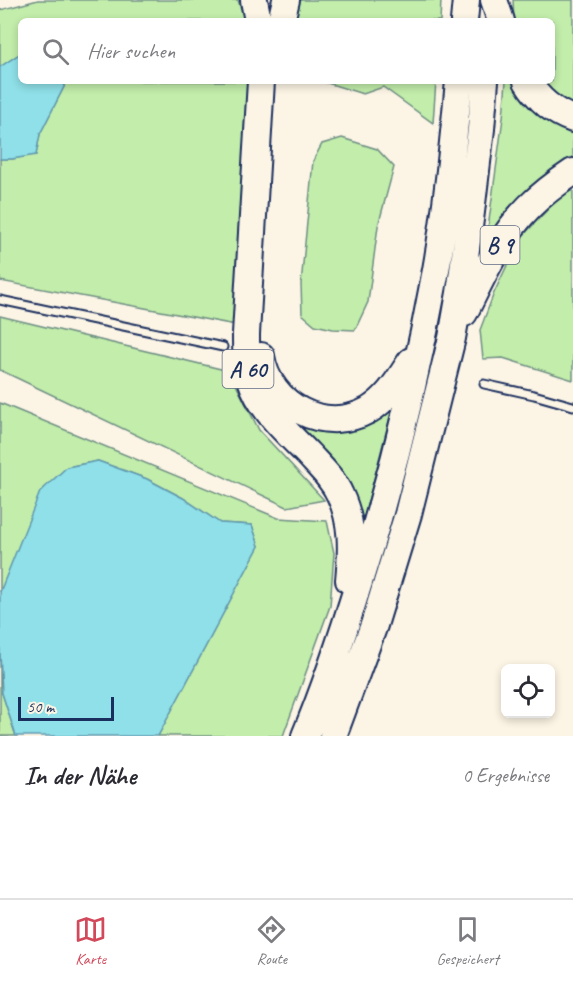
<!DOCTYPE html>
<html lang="de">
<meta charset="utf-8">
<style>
:root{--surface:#fff;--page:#f2f2f3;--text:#2b2b33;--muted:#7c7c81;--line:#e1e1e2;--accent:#d1495b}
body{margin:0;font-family:Caveat,sans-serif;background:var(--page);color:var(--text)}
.controls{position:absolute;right:18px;bottom:18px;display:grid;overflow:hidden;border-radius:9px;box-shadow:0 3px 9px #0003}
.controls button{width:54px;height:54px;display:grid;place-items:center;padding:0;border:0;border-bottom:2px solid var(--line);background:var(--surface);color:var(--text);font:30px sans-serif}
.scale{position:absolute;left:18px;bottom:15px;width:96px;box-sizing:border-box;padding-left:6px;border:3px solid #1b2f5e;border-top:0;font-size:16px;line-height:21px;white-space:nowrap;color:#1b2f5e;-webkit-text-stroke:4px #fcf5e5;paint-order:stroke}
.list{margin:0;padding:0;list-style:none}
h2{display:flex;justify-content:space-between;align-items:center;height:78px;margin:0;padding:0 24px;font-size:26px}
h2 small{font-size:20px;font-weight:400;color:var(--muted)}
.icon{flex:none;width:33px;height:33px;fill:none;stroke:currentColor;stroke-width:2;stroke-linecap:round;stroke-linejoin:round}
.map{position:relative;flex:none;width:573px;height:736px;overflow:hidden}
.search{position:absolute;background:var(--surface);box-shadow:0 3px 9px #0003;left:18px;right:18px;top:18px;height:66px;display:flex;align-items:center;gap:15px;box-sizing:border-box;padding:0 21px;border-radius:9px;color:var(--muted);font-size:22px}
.sheet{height:162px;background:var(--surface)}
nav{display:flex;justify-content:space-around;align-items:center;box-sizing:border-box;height:84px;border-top:2px solid var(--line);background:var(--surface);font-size:16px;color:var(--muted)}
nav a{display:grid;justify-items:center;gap:3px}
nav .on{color:var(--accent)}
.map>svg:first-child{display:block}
.green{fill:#c2edaa;stroke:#6e8e84;stroke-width:1.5}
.water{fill:#8fe0e8;stroke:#6199b1;stroke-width:1.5}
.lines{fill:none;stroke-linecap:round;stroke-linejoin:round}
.service-casing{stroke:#1b2f5e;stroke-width:11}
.motorway-casing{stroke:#1b2f5e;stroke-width:30}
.service{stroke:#fcf5e5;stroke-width:7}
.motorway{stroke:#fcf5e5;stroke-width:26}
.labels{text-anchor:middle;stroke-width:6;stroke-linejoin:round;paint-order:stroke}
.shield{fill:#fcf5e5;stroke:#5e6a86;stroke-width:1.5}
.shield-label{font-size:22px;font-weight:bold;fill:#1b2f5e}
</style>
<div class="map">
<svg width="573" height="736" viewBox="0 0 573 736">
<rect width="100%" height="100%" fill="#fcf5e5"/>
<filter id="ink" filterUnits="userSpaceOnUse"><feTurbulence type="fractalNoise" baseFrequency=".0167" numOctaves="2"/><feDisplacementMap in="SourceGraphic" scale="12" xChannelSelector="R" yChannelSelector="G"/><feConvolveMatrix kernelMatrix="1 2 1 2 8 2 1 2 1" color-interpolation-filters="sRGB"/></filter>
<g filter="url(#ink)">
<path class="green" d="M 38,0 L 238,0 L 245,21 L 21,21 L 21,53 L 0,67 L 0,10 Z
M 292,0 L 441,0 L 440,21 L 286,21 Z
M 513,0 L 573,0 L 573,112 L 535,81 L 552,81 L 552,21 L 514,21 Z
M 67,81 L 249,81 L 236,325 L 0,281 L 0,159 L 12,159 L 36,154 L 40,134 Z
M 321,81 L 436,81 L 433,123 L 383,87 L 363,94 Z
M 506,81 L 519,81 L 573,126 L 573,166 L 485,250 L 503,118 Z
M 342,138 L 377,149 L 394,167 L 378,226 L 368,302 L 355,330 L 333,329 L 315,325 L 302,314 L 301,284 L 313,161 L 322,144 Z
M 573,187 L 573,380 L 503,358 L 483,359 L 480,330 L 494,293 L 519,240 L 562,194 Z
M 0,316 L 229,371 L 259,430 L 324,500 L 287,507 L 0,370 Z
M 255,339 L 297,417 L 395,398 L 358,540 L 279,415 Z
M 0,403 L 278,518 L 327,521 L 334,553 L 330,606 L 283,736 L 158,736 L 259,546 L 252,525 L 220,523 L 183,498 L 147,479 L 98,461 L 67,467 L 0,592 Z
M 0,653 L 2,693 L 16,736 L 0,736 Z"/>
<path class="water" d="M 21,53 L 21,81 L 67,81 L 40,134 L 36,155 L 12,159 L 0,159 L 0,67 Z
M 98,461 L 147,479 L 183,498 L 220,523 L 252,525 L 259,546 L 158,736 L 16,736 L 2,693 L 0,653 L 0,592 L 40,492 L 67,467 Z"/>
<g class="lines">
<g class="service-casing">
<path id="service" d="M 0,300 L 223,347
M 484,384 L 534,395 L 573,406"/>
</g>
<g class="motorway-casing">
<path id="motorway" d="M 254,0 L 258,21
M 494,0 L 501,21
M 281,21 L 286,0
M 464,21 L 466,0
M 261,81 L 246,334 C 246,349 246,364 251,379 C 260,410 288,433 309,455 C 320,467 333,479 340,495 C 353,522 352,550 349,580
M 527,81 C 538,99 553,112 573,119
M 464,313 C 483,276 499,237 529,207 C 542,194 558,182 573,172
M 261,356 C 269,406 324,435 369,410 C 389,398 399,379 411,361
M 305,736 C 326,686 343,634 359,582 C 391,480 417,375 436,270 C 447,208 453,144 459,81
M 333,736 L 374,625 L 408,514 L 452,338 L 460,293 L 471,212 L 481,129 L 485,81"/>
</g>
<use href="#service" class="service"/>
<use href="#motorway" class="motorway"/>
</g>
</g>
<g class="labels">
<g class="shield">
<rect x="480.5" y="226" width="39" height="38" rx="4.5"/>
<rect x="222.5" y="350" width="51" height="38" rx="4.5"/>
</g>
<g class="shield-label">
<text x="500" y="253">B 9</text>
<text x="248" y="377">A 60</text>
</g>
</g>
</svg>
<div class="controls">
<button><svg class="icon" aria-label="locate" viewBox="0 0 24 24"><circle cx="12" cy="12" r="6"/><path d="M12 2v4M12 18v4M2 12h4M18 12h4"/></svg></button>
</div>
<div class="scale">50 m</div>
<div class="search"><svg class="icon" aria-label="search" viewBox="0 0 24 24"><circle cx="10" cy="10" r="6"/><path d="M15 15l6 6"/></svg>Hier suchen</div>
</div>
<section class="sheet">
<h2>In der Nähe<small>0 Ergebnisse</small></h2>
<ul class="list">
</ul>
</section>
<nav>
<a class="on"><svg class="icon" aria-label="map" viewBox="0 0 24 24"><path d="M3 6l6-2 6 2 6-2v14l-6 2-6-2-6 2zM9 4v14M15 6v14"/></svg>Karte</a>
<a><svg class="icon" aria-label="directions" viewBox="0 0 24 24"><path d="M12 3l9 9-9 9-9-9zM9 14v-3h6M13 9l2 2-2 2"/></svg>Route</a>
<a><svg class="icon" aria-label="saved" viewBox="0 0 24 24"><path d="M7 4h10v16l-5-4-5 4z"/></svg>Gespeichert</a>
</nav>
